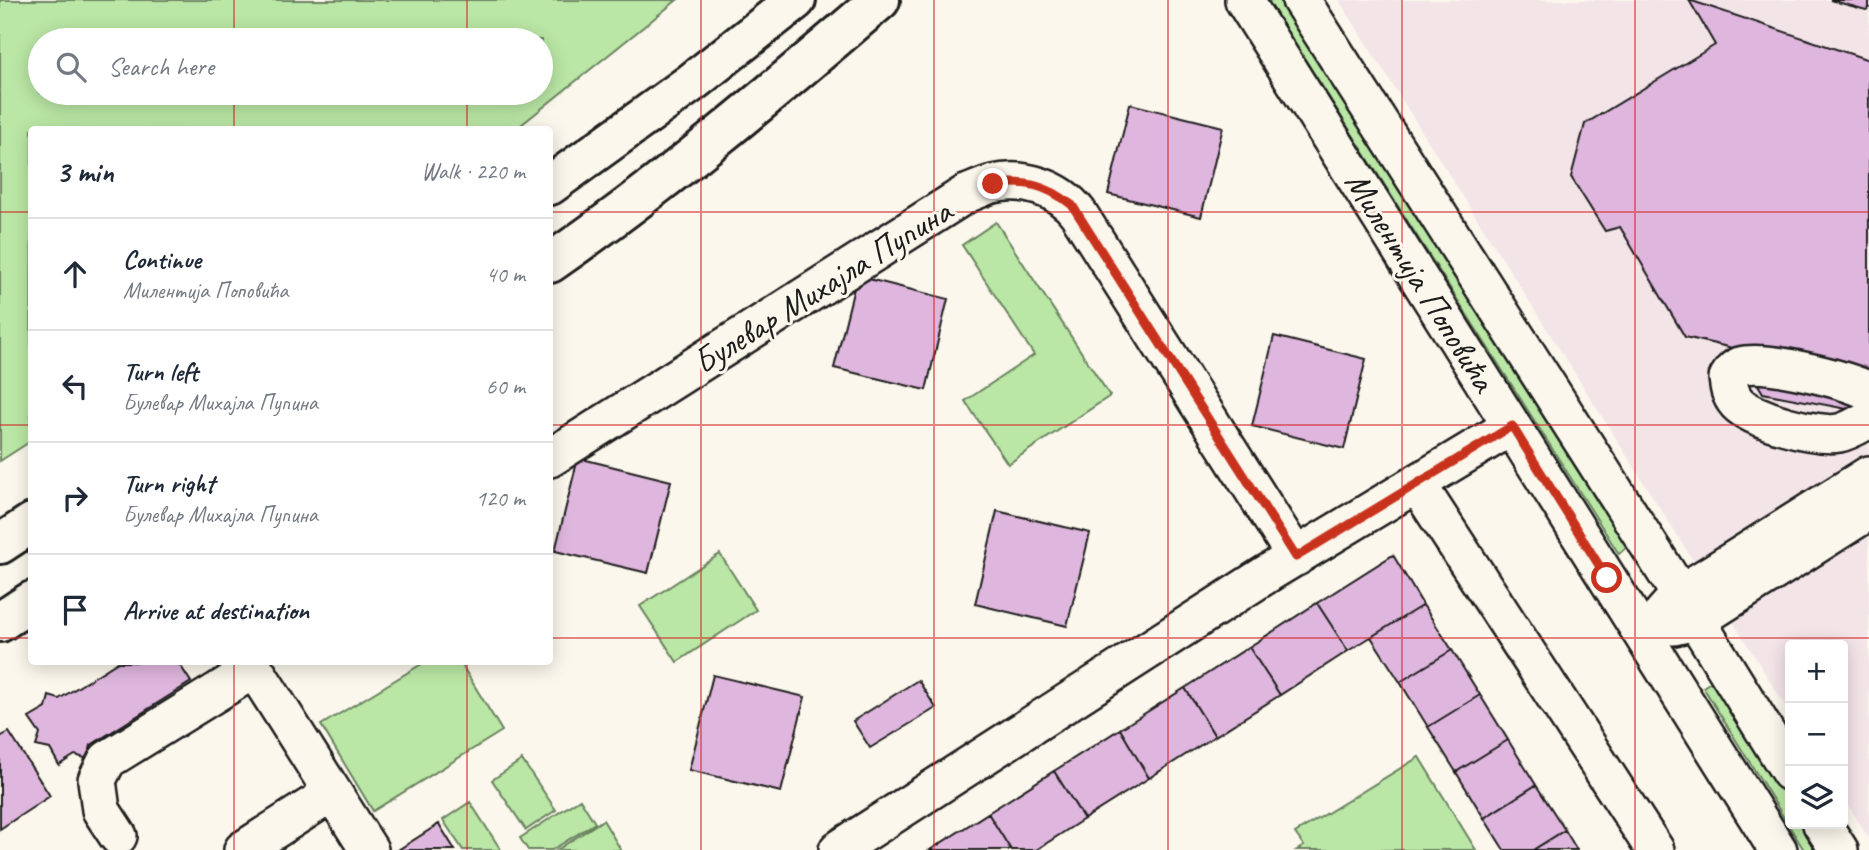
<!DOCTYPE html>
<meta charset="utf-8">
<style>
:root{--surface:#fff;--page:#f2f2f3;--text:#1f2937;--muted:#747a83;--line:#e0e1e3}
body{margin:0;font-family:Caveat,sans-serif;background:var(--page);color:var(--text)}
.controls{position:absolute;right:21px;bottom:21px;display:grid;overflow:hidden;border-radius:7px;box-shadow:0 4px 18px #0003}
.controls button{width:63px;height:63px;display:grid;place-items:center;padding:0;border:0;border-bottom:2px solid var(--line);background:var(--surface);color:var(--text);font:35px sans-serif}
.stop{position:absolute;width:21px;height:21px;margin:-16px;border:5px solid #c8321e;border-radius:50%;background:#fff}
.stop.end{background:#c8321e;border-color:#fff;box-shadow:0 2px 7px #0008}
.list{margin:0;padding:0;list-style:none}
h2{display:flex;justify-content:space-between;align-items:center;height:91px;margin:0;padding:0 28px;font-size:30px}
h2 small{font-size:23px;font-weight:400;color:var(--muted)}
.list li{display:grid;grid-template-columns:46px 1fr auto;gap:21px;align-items:center;box-sizing:border-box;height:112px;padding:0 28px;border-top:2px solid var(--line)}
.list b{display:block;font-size:26px;white-space:nowrap}
.list p{margin:0;font-size:23px;white-space:nowrap;color:var(--muted)}
.list em{font-size:23px;font-style:normal;color:var(--muted)}
.icon{flex:none;width:38px;height:38px;fill:none;stroke:currentColor;stroke-width:2;stroke-linecap:round;stroke-linejoin:round}
.map{position:relative;flex:none;width:1869px;height:850px;overflow:hidden}
.search{position:absolute;background:var(--surface);box-shadow:0 4px 18px #0003;left:28px;top:28px;width:525px;height:77px;display:flex;align-items:center;gap:18px;box-sizing:border-box;padding:0 24px;border-radius:38px;color:var(--muted);font-size:26px}
.panel{position:absolute;background:var(--surface);box-shadow:0 4px 18px #0003;left:28px;top:126px;width:525px;height:539px;border-radius:7px}
.map>svg:first-child{display:block}
.built{fill:#f3e4e8}
.green{fill:#bae7a5;stroke:#6b8260;stroke-width:2;fill-rule:evenodd}
.building{fill:#dfb6de;stroke:#1c1c1c;stroke-width:2}
.lines{fill:none;stroke-linecap:round;stroke-linejoin:round}
.minor-casing{stroke:#1c1c1c;stroke-width:42}
.major-casing{stroke:#1c1c1c;stroke-width:44}
.minor{stroke:#fbf7ec;stroke-width:37}
.major{stroke:#fbf7ec;stroke-width:38}
.route{stroke:#c8321e;stroke-width:9}
.grid{fill:none;stroke:#d62828;stroke-width:2;stroke-opacity:0.55}
.labels{text-anchor:middle;stroke-width:6;stroke-linejoin:round;paint-order:stroke}
.street-label{font-size:35px;fill:#1c1c1c;stroke:#fbf7ec}
</style>
<div class="map">
<svg width="1869" height="850" viewBox="0 0 1869 850">
<rect width="100%" height="100%" fill="#fbf7ec"/>
<filter id="ink" filterUnits="userSpaceOnUse"><feTurbulence type="fractalNoise" baseFrequency=".0143" numOctaves="2"/><feDisplacementMap in="SourceGraphic" scale="14" xChannelSelector="R" yChannelSelector="G"/><feConvolveMatrix kernelMatrix="1 2 1 2 8 2 1 2 1" color-interpolation-filters="sRGB"/></filter>
<g filter="url(#ink)">
<path class="built" d="M 1339,0 L 1869,0 L 1869,477 L 1706,581 Z
M 1869,495 L 1869,838 L 1843,797 L 1843,645 L 1790,645 L 1790,713 L 1715,593 Z"/>
<path class="green" d="M 0,0 L 677,0 L 516,129 L 32,130 L 31,441 L 0,461 ZM 40,40 L 541,40 L 541,93 L 40,93 Z
M 1267,0 L 1282,0 L 1634,540 L 1619,554 Z
M 996,222 L 1110,396 L 1008,464 L 965,401 L 1034,355 L 962,245 Z
M 720,554 L 756,610 L 677,662 L 640,606 Z
M 425,662 L 460,662 L 502,731 L 373,811 L 321,725 Z
M 1720,676 L 1790,791 L 1790,824 L 1810,824 L 1827,850 L 1804,850 L 1703,687 Z
M 1419,757 L 1476,850 L 1297,850 L 1304,846 L 1295,833 Z
M 522,760 L 556,810 L 526,830 L 492,780 Z
M 580,799 L 595,823 L 552,850 L 528,850 L 520,838 Z
M 470,802 L 501,850 L 463,850 L 443,820 Z
M 603,820 L 621,850 L 557,850 Z"/>
<path class="building" d="M 1689,0 L 1869,60 L 1869,374 L 1737,349 L 1685,337 L 1620,227 L 1605,231 L 1571,177 L 1585,124 L 1715,45 Z
M 1830,0 L 1869,0 L 1869,8 L 1866,10 Z
M 1130,104 L 1223,127 L 1201,217 L 1108,194 Z
M 857,276 L 948,299 L 926,390 L 834,368 Z
M 1274,336 L 1366,359 L 1344,449 L 1252,426 Z
M 1737,349 L 1869,400 L 1852,410 L 1763,393 Z
M 578,458 L 671,481 L 648,573 L 555,551 Z
M 997,511 L 1090,533 L 1067,626 L 975,604 Z
M 1393,555 L 1423,605 L 1348,651 L 1317,603 Z
M 1317,603 L 1348,651 L 1280,695 L 1249,647 Z
M 1423,605 L 1452,650 L 1400,682 L 1371,637 Z
M 1249,647 L 1280,695 L 1215,736 L 1185,688 Z
M 1452,650 L 1480,695 L 1428,727 L 1400,682 Z
M 118,662 L 178,662 L 191,682 L 91,745 L 88,759 L 75,755 L 59,765 L 50,749 L 36,746 L 40,734 L 29,718 L 46,708 L 49,696 L 59,699 Z
M 713,675 L 805,697 L 781,792 L 689,770 Z
M 918,680 L 936,708 L 870,748 L 853,721 Z
M 1185,688 L 1215,736 L 1149,778 L 1120,729 Z
M 1480,695 L 1508,740 L 1456,772 L 1428,727 Z
M 1120,729 L 1149,778 L 1084,819 L 1054,771 Z
M 9,732 L 50,796 L 0,829 L 0,737 Z
M 1508,740 L 1536,785 L 1484,818 L 1456,772 Z
M 1054,771 L 1084,819 L 1036,850 L 1011,850 L 988,813 Z
M 1536,785 L 1565,830 L 1533,850 L 1504,850 L 1484,818 Z
M 988,813 L 1011,850 L 930,850 Z
M 439,824 L 455,850 L 398,850 Z
M 1565,830 L 1577,850 L 1533,850 Z"/>
<g class="lines">
<g class="minor-casing">
<path id="minor" d="M 1244,0 L 1778,850
M 1301,0 L 1680,594 L 1790,772
M 1869,391 C 1844,379 1766,359 1740,366 C 1734,368 1731,373 1728,378 C 1729,387 1730,395 1737,403 C 1753,420 1817,437 1839,433 C 1849,431 1860,424 1869,419
M 550,458 L 966,194 C 975,191 984,186 993,184 C 1024,177 1059,188 1078,213 L 1296,557
M 1417,484 L 1655,850
M 1663,613 L 1680,594 L 1869,475
M 1674,626 L 1696,621 L 1869,511
M 250,662 L 369,850
M 1822,824 L 1839,850
M 118,836 L 101,810 L 97,780 L 107,760 L 254,669
M 243,850 L 332,793
M 838,850 L 1270,572 L 1512,426"/>
</g>
<g class="major-casing">
<path id="major" d="M 550,185 L 691,83 L 796,0
M 550,263 C 666,183 773,92 880,0
M 0,544 L 32,523
M 0,622 L 32,601"/>
</g>
<use href="#minor" class="minor"/>
<use href="#major" class="major"/>
</g>
</g>
<g class="lines" filter="url(#ink)">
<path class="route" d="M 993,184 C 1026,181 1045,184 1072,205 L 1296,557 L 1512,426 L 1607,578"/>
</g>
<path class="grid" d="M 234,0 L 234,40M 467,0 L 467,40M 701,0 L 701,850M 934,0 L 934,850M 1168,0 L 1168,850M 1402,0 L 1402,850M 1635,0 L 1635,850M 234,93 L 234,130M 467,93 L 467,130M 0,212 L 32,212M 550,212 L 1869,212M 0,425 L 32,425M 550,425 L 1869,425M 0,638 L 32,638M 550,638 L 1869,638M 234,662 L 234,850M 467,662 L 467,850"/>
<g class="labels">
<g class="street-label">
<text transform="translate(1421 281) rotate(58)" y="12">Милентија Поповића</text>
<text transform="translate(822 286) rotate(-32)" y="12">Булевар Михајла Пупина</text>
</g>
</g>
</svg>
<div class="controls">
<button>+</button>
<button>−</button>
<button><svg class="icon" aria-label="layers" viewBox="0 0 24 24"><path d="M12 4l9 5-9 5-9-5zM3 14l9 5 9-5"/></svg></button>
</div>
<div class="stop" style="left:1607px;top:578px"></div>
<div class="stop end" style="left:993px;top:184px"></div>
<div class="search"><svg class="icon" aria-label="search" viewBox="0 0 24 24"><circle cx="10" cy="10" r="6"/><path d="M15 15l6 6"/></svg>Search here</div>
<section class="panel">
<h2>3 min<small>Walk · 220 m</small></h2>
<ul class="list">
<li><svg class="icon" aria-label="ahead" viewBox="0 0 24 24"><path d="M12 20V5M6 11l6-6 6 6"/></svg><div><b>Continue</b><p>Милентија Поповића</p></div><em>40 m</em></li>
<li><svg class="icon" aria-label="left" viewBox="0 0 24 24"><path d="M17 20v-9H6M10 6l-5 5 5 5"/></svg><div><b>Turn left</b><p>Булевар Михајла Пупина</p></div><em>60 m</em></li>
<li><svg class="icon" aria-label="right" viewBox="0 0 24 24"><path d="M7 20v-9h11M14 6l5 5-5 5"/></svg><div><b>Turn right</b><p>Булевар Михајла Пупина</p></div><em>120 m</em></li>
<li><svg class="icon" aria-label="arrive" viewBox="0 0 24 24"><path d="M6 21V4h12l-3 4 3 4H6"/></svg><div><b>Arrive at destination</b></div></li>
</ul>
</section>
</div>
